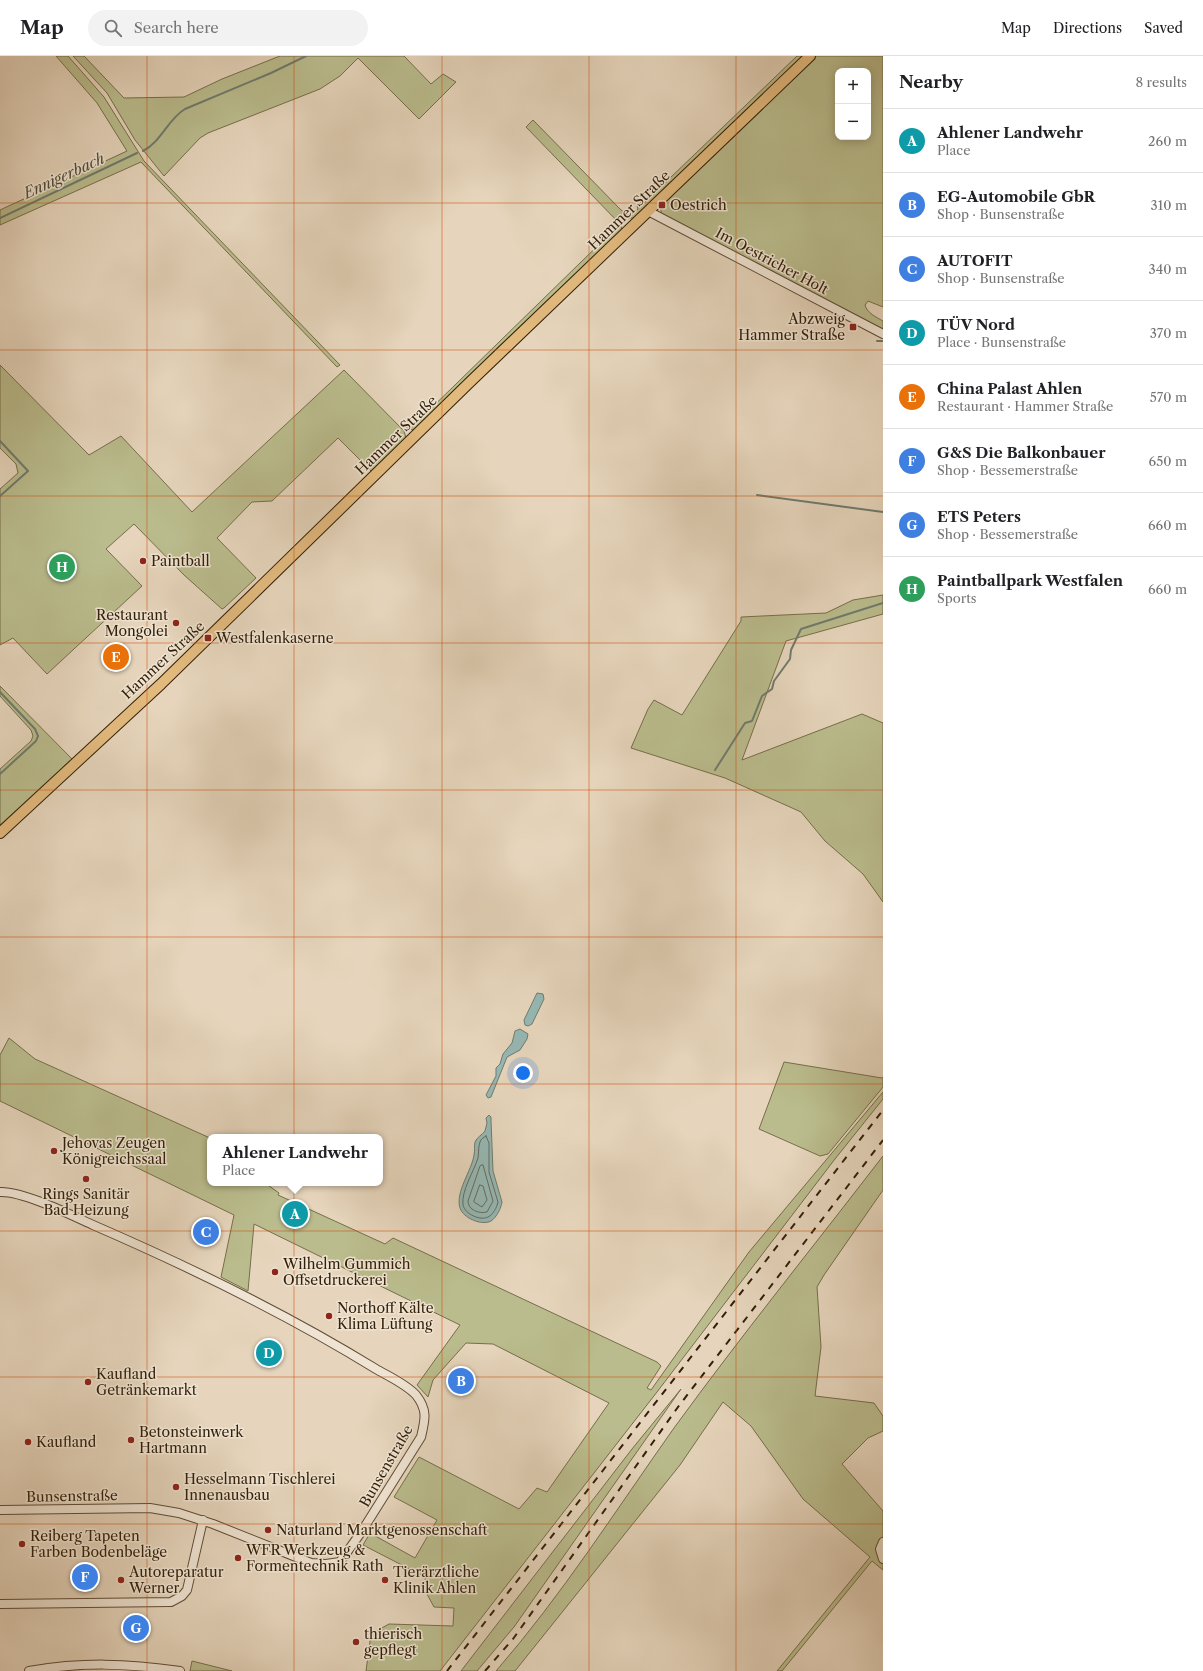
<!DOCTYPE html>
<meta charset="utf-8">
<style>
:root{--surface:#fff;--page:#f2f2f2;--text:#202124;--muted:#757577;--line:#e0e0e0;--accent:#1a73e8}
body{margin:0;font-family:"Libre Caslon Text",serif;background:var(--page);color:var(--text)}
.controls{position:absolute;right:12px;top:12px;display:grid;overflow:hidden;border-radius:8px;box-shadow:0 2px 10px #0003}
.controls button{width:36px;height:36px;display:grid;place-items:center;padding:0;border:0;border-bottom:1px solid var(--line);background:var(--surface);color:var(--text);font:20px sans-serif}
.you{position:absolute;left:523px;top:1017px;width:14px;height:14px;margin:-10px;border:3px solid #fff;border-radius:50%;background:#1a73e8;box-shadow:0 0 0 6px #1a73e833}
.badge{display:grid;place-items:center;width:26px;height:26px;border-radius:50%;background:var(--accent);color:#fff;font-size:13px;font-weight:700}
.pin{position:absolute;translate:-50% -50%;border:2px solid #fff;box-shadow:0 1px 4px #0006}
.popup{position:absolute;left:207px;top:1078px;width:176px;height:52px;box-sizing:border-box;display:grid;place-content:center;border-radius:8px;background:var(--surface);filter:drop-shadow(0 1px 3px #0005);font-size:13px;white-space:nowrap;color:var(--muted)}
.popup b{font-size:15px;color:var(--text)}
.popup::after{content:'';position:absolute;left:50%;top:100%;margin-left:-8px;border:8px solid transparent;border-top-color:var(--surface)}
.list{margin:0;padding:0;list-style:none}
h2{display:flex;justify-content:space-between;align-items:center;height:52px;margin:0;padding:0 16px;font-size:17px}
h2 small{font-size:13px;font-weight:400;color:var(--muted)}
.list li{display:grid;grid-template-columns:26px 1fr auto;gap:12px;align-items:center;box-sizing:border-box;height:64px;padding:0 16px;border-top:1px solid var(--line)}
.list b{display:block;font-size:15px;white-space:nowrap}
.list p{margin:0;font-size:13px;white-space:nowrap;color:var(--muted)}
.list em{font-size:13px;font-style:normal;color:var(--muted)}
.icon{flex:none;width:22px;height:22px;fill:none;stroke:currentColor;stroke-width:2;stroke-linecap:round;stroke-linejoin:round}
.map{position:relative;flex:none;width:883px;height:1615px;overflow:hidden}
header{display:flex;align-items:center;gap:24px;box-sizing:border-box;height:56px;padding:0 20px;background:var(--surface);border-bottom:1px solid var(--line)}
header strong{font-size:19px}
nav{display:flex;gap:22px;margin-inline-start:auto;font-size:14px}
.search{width:280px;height:36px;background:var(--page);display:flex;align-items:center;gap:10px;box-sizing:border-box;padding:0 14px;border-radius:22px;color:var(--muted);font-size:15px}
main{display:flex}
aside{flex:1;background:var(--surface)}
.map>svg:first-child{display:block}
.green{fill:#babc8d;stroke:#766e4a;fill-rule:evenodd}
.water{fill:#96b8b4;stroke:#6e7b6f}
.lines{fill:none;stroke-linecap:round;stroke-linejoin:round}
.shore{stroke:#646c5e;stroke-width:1}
.stream{stroke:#6e7b6f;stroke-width:2}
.minor-casing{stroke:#5f4c34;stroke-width:10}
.major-casing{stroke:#321f07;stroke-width:12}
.minor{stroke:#efe4d3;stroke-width:8}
.major{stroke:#e3ba7e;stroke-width:10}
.rail{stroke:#321f07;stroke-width:2;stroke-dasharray:7 7;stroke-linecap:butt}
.grid{fill:none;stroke:#cd500b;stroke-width:1;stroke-opacity:0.55}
.poi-dot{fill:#8f2418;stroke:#efe4d3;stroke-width:1.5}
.labels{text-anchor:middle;stroke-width:3;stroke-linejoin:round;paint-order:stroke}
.poi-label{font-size:14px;fill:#321f07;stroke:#efe4d3;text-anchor:start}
.street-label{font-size:14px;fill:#321f07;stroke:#efe4d3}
.water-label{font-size:15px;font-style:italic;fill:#504d3b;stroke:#efe4d3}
</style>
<header>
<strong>Map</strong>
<div class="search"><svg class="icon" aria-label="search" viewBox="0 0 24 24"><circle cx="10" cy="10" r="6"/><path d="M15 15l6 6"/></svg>Search here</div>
<nav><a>Map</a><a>Directions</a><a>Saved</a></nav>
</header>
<main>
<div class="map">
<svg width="883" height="1615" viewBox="0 0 883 1615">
<rect width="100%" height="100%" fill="#e6d5bc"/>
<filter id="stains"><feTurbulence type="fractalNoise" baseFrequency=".005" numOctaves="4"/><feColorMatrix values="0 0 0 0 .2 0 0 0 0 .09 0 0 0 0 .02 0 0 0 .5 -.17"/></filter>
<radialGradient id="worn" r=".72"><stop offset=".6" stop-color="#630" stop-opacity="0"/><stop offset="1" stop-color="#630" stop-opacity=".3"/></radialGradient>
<path class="green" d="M 56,0 L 68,0 L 104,41 L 144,105 L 340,309 L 337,311 L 141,106 L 0,169 L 0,154 L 127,95 L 97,47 Z
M 73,0 L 84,0 L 124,42 L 184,41 L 222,23 L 280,0 L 404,0 L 431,28 L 443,18 L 456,26 L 419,63 L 358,2 L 340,20 L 320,33 L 208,77 L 200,82 L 164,120 L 135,84 L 107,37 Z
M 797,0 L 805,0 L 634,162 L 625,162 L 620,167 L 622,174 L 415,374 L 409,373 L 404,370 L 410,369 L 416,367 L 620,168 L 526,71 L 533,64 L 621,154 L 630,160 L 638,153 L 637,150 L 641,146 L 644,147 Z
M 816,0 L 883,0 L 883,251 L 868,245 L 865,249 C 867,257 876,261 883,265 L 883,274 L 661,157 L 661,148 ZM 838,15 L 868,15 L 868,81 L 838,81 Z
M 0,309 L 89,399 L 121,380 L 192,456 L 344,314 L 404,375 L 406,382 L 371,415 L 338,382 L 272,445 L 252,446 L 217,482 L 256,522 L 224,552 L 222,553 L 184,519 L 134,468 L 106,493 L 142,530 L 47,618 L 13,582 L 0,589 L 0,433 L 18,417 L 16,408 L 0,392 Z
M 883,539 L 883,558 L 786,585 L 742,704 L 862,658 L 883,667 L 883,846 L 863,818 L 825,785 L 801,756 L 725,722 L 631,692 L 648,653 L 654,644 L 682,659 L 741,565 L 741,561 L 826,557 L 853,544 Z
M 0,630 L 72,703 L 0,771 L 0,713 L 31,685 L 33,680 L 31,674 L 0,640 Z
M 9,982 L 35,1003 L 210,1082 L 210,1127 L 265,1127 L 279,1137 L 278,1139 L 385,1188 L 393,1182 L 657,1306 L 661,1310 L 647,1332 L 651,1334 L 749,1196 L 883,1036 L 883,1043 L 835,1103 L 657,1336 L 440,1615 L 366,1615 L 371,1578 L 389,1568 L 453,1570 L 454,1552 L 434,1551 L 427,1538 L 425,1521 L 363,1489 L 370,1477 L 415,1502 L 437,1464 L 394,1441 L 419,1401 L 519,1453 L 537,1432 L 547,1436 L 609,1347 L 493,1288 L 466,1287 L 433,1324 L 428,1341 L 417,1329 L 460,1269 L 254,1168 L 248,1235 L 221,1221 L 234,1159 L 0,1045 L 0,999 Z
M 784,1006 L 882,1022 L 883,1021 L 883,1031 L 828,1098 L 820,1100 L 759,1073 Z
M 883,1100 L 883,1134 L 824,1219 L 817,1231 L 821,1291 L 815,1340 L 874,1347 L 883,1360 L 883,1375 L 868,1382 L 842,1408 L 883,1455 L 883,1480 L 878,1492 L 879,1502 L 883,1508 L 883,1514 L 872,1505 L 782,1615 L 777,1615 L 870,1501 L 803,1443 L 751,1370 L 723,1346 L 680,1409 L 515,1615 L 496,1615 C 562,1539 616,1454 674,1372 C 741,1280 813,1191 883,1100 Z
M 681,1333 L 514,1571 L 477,1615 L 461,1615 L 632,1393 Z
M 192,1605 L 232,1615 L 190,1615 Z"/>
<path class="water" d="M 537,937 L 543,938 L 544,943 L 532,968 L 528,970 L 525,969 L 524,964 Z
M 520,973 L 528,978 L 527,983 L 520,994 L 507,1001 L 491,1041 L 488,1042 L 486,1039 L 496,1020 L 496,1012 L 500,1008 L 503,998 L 512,987 L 515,975 Z
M 489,1059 L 491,1061 L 491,1065 L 493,1115 L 502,1146 C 501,1152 497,1161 491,1165 C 482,1170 463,1162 460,1152 C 455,1136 472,1114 474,1099 C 475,1095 474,1090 475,1086 C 477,1081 482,1079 485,1075 L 487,1067 L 486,1062 Z"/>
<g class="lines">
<path class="shore" d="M 486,1080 L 489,1087 L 489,1116 L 498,1146 C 497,1151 493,1159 488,1161 C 480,1165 465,1158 463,1149 C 461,1135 474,1115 478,1102 C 479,1097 478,1091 480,1086 C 481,1083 483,1082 486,1080 Z
M 483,1109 L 493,1145 L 487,1156 C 479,1158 468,1154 468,1145 L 480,1110 Z
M 480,1129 L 483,1130 L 487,1144 L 482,1151 L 474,1146 Z"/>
<path class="stream" d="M 143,95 C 161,86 168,63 185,53 L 271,17 L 306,0
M 0,162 L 137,97
M 877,285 L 883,285
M 0,385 L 28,415 L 0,440
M 757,439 L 883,456
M 0,636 L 35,673 L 38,680 L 36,685 L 0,718
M 715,714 L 745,667 L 752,665 L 762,640 L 772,633 L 774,625 L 790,603 L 791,594 L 801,573 L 883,547"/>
<g class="minor-casing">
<path id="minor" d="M 648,155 L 883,278
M 0,1136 C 23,1135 71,1159 93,1169 C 190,1211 285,1257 376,1313 C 388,1320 406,1328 416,1339 C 428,1354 425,1364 421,1381 L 362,1475 L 340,1506 L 326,1508 L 311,1507 L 213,1468 L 179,1457 L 150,1452 L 0,1454
M 883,1486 L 880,1493 L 883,1503
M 0,1548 L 171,1546 L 182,1540 L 187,1534 L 203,1464
M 29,1615 C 81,1606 127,1607 180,1615"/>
</g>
<g class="major-casing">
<path id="major" d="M 0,777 L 161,628 L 469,327 L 810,0"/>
</g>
<use href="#minor" class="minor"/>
<use href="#major" class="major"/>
<path class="rail" d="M 447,1615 L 883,1054
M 485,1615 L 513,1583 L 678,1351 L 883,1084"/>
</g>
<path class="grid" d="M 147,0 L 147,1615M 294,0 L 294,1615M 442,0 L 442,1615M 589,0 L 589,1615M 736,0 L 736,1615M 0,147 L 883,147M 0,294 L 883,294M 0,440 L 883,440M 0,587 L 883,587M 0,734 L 883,734M 0,881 L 883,881M 0,1028 L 883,1028M 0,1175 L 883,1175M 0,1321 L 883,1321M 0,1468 L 883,1468"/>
<g class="poi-dot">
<rect x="658" y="145" width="8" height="8" rx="2"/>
<rect x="849" y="267" width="8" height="8" rx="2"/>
<circle cx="143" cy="505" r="4"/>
<circle cx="176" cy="567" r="4"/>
<rect x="204" y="578" width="8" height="8" rx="2"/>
<circle cx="54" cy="1095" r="4"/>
<circle cx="86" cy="1123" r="4"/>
<circle cx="275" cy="1216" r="4"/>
<circle cx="329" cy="1260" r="4"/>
<circle cx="88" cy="1326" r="4"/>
<circle cx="131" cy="1384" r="4"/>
<circle cx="28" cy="1386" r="4"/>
<circle cx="176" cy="1431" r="4"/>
<circle cx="268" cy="1474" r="4"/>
<circle cx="22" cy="1488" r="4"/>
<circle cx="238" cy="1502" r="4"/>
<circle cx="121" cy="1524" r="4"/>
<circle cx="385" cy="1524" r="4"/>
<circle cx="356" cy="1586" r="4"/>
</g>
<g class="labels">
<g class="poi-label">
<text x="670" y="154">Oestrich</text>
<text x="845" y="268" text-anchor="end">Abzweig<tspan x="845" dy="16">Hammer Straße</tspan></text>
<text x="151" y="510">Paintball</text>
<text x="168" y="564" text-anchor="end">Restaurant<tspan x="168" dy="16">Mongolei</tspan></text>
<text x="216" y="587">Westfalenkaserne</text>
<text x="62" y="1092">Jehovas Zeugen<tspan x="62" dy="16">Königreichssaal</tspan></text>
<text x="86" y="1143" text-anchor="middle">Rings Sanitär<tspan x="86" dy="16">Bad Heizung</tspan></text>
<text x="283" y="1213">Wilhelm Gummich<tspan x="283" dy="16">Offsetdruckerei</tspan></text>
<text x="337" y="1257">Northoff Kälte<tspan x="337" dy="16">Klima Lüftung</tspan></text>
<text x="96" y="1323">Kaufland<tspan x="96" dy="16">Getränkemarkt</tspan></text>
<text x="139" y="1381">Betonsteinwerk<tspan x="139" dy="16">Hartmann</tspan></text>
<text x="36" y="1391">Kaufland</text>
<text x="184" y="1428">Hesselmann Tischlerei<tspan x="184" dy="16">Innenausbau</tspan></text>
<text x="276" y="1479">Naturland Marktgenossenschaft</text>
<text x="30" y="1485">Reiberg Tapeten<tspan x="30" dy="16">Farben Bodenbeläge</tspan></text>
<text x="246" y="1499">WFR Werkzeug &amp;<tspan x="246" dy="16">Formentechnik Rath</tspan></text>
<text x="129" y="1521">Autoreparatur<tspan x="129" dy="16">Werner</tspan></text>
<text x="393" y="1521">Tierärztliche<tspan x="393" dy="16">Klinik Ahlen</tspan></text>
<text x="364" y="1583">thierisch<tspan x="364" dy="16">gepflegt</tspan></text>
</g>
<g class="street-label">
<text transform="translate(629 154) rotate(-44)" y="5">Hammer Straße</text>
<text transform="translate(772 205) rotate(28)" y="5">Im Oestricher Holt</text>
<text transform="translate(396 379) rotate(-44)" y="5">Hammer Straße</text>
<text transform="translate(163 604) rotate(-43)" y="5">Hammer Straße</text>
<text transform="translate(386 1410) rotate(-60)" y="5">Bunsenstraße</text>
<text transform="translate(72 1440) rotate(-1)" y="5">Bunsenstraße</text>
</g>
<g class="water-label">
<text transform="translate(64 120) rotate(-25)" y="5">Ennigerbach</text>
</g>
</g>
<rect width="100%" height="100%" filter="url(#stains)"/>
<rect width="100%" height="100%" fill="url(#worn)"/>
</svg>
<div class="controls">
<button>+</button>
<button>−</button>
</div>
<div class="you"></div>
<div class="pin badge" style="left:295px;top:1158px;background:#0f9aa8">A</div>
<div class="popup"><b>Ahlener Landwehr</b>Place</div>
<div class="pin badge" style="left:461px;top:1325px;background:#3f7fe0">B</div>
<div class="pin badge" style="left:206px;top:1176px;background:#3f7fe0">C</div>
<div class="pin badge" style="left:269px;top:1297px;background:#0f9aa8">D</div>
<div class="pin badge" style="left:116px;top:601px;background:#e8710a">E</div>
<div class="pin badge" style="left:85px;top:1521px;background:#3f7fe0">F</div>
<div class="pin badge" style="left:136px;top:1572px;background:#3f7fe0">G</div>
<div class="pin badge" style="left:62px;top:511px;background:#2e9e5b">H</div>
</div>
<aside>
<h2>Nearby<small>8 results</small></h2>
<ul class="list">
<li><span class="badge" style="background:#0f9aa8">A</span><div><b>Ahlener Landwehr</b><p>Place</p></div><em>260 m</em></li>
<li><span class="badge" style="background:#3f7fe0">B</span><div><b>EG-Automobile GbR</b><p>Shop · Bunsenstraße</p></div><em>310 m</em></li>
<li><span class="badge" style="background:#3f7fe0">C</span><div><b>AUTOFIT</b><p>Shop · Bunsenstraße</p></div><em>340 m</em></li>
<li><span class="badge" style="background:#0f9aa8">D</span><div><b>TÜV Nord</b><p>Place · Bunsenstraße</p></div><em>370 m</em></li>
<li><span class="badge" style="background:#e8710a">E</span><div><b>China Palast Ahlen</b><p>Restaurant · Hammer Straße</p></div><em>570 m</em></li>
<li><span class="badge" style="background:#3f7fe0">F</span><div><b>G&amp;S Die Balkonbauer</b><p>Shop · Bessemerstraße</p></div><em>650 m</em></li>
<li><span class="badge" style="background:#3f7fe0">G</span><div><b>ETS Peters</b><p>Shop · Bessemerstraße</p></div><em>660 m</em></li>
<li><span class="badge" style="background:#2e9e5b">H</span><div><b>Paintballpark Westfalen</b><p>Sports</p></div><em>660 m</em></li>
</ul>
</aside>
</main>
